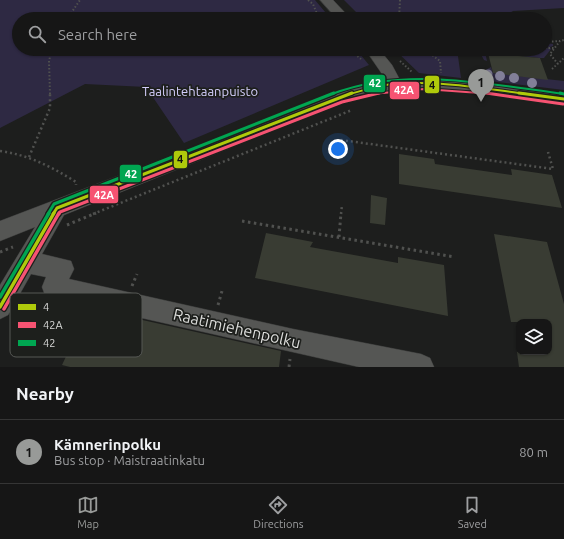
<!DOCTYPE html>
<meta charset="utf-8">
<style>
:root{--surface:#161616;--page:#1f1f1f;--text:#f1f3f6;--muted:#9e9fa1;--line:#353535;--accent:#989a98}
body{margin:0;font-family:Ubuntu,sans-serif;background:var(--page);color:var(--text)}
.controls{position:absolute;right:12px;bottom:12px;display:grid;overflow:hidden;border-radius:8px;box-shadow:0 1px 3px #0004}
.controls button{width:36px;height:36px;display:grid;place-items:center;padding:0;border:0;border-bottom:1px solid var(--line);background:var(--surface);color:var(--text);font:20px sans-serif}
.you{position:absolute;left:338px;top:149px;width:14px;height:14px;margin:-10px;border:3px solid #fff;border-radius:50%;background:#1a73e8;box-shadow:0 0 0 6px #1a73e833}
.badge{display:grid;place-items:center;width:26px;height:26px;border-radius:50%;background:var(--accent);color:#111;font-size:13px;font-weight:700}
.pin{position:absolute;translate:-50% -33px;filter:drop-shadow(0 1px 2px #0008)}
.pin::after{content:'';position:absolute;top:21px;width:14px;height:12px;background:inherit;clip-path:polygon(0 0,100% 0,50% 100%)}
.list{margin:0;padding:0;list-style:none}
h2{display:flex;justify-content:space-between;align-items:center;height:52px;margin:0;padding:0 16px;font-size:17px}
h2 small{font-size:13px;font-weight:400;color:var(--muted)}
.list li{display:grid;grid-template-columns:26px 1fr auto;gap:12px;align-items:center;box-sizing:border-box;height:64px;padding:0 16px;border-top:1px solid var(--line)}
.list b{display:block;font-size:15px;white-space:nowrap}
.list p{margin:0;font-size:13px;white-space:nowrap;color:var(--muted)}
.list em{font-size:13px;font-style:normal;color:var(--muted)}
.icon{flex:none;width:22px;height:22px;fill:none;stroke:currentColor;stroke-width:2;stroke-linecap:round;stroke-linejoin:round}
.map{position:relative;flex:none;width:564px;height:367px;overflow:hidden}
.search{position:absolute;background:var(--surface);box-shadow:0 1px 3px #0004;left:12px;right:12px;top:12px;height:44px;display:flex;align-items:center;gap:10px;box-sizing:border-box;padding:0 14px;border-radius:22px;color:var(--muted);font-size:15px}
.sheet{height:116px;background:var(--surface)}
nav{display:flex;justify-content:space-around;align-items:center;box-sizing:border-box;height:56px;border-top:1px solid var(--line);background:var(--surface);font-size:11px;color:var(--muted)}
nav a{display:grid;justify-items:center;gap:2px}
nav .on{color:var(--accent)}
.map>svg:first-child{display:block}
.green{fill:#2e2943}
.building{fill:#393c33}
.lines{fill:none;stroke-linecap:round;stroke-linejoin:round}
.minor-casing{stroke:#393a39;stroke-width:1}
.path-far2{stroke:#50514f;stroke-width:2;stroke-dasharray:1.5 2;stroke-linecap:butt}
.path-far1{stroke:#50514f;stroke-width:2.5;stroke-dasharray:2 3;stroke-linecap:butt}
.path{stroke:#50514f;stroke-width:3;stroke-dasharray:2.5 3.5;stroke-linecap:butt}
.minor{fill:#555654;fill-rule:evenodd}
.bus-1-far2-casing{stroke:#1d1f1c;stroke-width:4}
.bus-1-far1-casing{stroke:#1d1f1c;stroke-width:6}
.bus-1-casing{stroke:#1d1f1c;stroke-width:6}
.bus-2-far2-casing{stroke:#1d1f1c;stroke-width:4}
.bus-2-far1-casing{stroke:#1d1f1c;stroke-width:6}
.bus-2-casing{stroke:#1d1f1c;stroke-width:6}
.bus-3-far2-casing{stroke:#1d1f1c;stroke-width:4}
.bus-3-far1-casing{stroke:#1d1f1c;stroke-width:6}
.bus-3-casing{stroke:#1d1f1c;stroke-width:6}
.bus-1-far2{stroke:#afca0b;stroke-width:2}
.bus-1-far1{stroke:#afca0b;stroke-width:3}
.bus-1{stroke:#afca0b;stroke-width:3.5}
.bus-2-far2{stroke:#f65372;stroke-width:2}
.bus-2-far1{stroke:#f65372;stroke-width:3}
.bus-2{stroke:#f65372;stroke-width:3.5}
.bus-3-far2{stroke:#00a651;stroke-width:2}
.bus-3-far1{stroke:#00a651;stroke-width:3}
.bus-3{stroke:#00a651;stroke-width:3.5}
.tree{fill:#827f98}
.labels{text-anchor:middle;stroke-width:3.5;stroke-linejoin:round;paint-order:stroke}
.park-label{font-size:13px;fill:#d4cefc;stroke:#1d1f1c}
.near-street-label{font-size:16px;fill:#dbdcda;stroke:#1d1f1c}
.key{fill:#1d1f1c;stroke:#565855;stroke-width:1}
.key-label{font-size:11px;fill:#dbdcda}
.line-badge{stroke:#1d1f1c;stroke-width:1.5}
.badge-label{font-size:11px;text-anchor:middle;font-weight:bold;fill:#fff}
.pale-badge-label{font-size:11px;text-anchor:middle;font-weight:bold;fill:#111}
</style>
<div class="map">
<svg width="564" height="367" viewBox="0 0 564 367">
<rect width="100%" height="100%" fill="#1d1e1d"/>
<path class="green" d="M 0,0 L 315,0 L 331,19 L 19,19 L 19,49 L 356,49 L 369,65 L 184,143 L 146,87 L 85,84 L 0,128 Z
M 344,0 L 564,0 L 564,8 L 513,11 L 500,19 L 363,19 Z
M 545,43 L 553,44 L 553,46 L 550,47 L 551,49 L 544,58 L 540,58 L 485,52 L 487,61 L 484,60 L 478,49 L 534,49 L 537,51 L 549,47 L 545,47 Z
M 394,49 L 457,49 L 461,78 L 419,73 Z
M 491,67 L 493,73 L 564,81 L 564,90 L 473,79 L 480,73 Z"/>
<path class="building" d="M 488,53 L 540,58 L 548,80 L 493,73 Z
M 399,154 L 434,159 L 435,164 L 512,175 L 511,169 L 552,175 L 562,208 L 399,184 Z
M 371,195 L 387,198 L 385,225 L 370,223 Z
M 266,233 L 313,242 L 310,247 L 398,263 L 398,257 L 444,265 L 448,316 L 255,278 Z
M 494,234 L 547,242 L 564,304 L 564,367 L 519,367 L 517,352 L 549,352 L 549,322 L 511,322 Z
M 89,308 L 281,351 L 279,367 L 70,367 L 62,365 Z"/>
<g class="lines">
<g class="minor-casing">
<path id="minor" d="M 320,0 L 333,0 L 351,19 L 337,19 Z
M 365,49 L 379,49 L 392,65 L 400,80 C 455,77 510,86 564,93 L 564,105 C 486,94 416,79 339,104 L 64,215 L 42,254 L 71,261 L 74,269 L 69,279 L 293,329 L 421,354 L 430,358 L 434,367 L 359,367 L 53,298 L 45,295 L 42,287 L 46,277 L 31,274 L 8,315 L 0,319 L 0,285 L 35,227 L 0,241 L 0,221 L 327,96 L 361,86 L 386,81 L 380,71 Z"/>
</g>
<path class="path-far2" d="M 308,0 L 313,4 L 319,19
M 67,19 L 80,0
M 399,19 L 400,0
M 545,42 L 560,41
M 545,48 L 555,48
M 334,49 L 356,55 L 361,59
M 424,49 L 440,61 L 441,73
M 400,61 L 412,72
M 558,64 L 550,54 L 560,41 L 564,40
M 552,69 L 564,58
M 50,94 L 49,61 L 52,49"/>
<path class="path-far1" d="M 341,140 L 553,169 L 548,152
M 0,151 C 29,155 52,167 76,182 L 76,185
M 29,157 L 50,108 L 50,93
M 93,214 L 352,110
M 341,214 L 342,205"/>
<path class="path" d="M 242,221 L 455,257
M 67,225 L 96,213
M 339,237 L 341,213
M 0,252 L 13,247
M 132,286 L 137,274
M 218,305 L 222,291
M 289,367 L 290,359"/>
<use href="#minor" class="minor"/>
<g class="bus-1-far2-casing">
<path id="bus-1-far2" d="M 349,94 C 359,92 369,88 378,86 C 427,78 479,88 527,94"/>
</g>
<g class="bus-1-far1-casing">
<path id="bus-1-far1" d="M 519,93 L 564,99
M 57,208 L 352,93
M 53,214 L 57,208"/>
</g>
<g class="bus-1-casing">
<path id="bus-1" d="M 0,307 L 54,213"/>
</g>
<g class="bus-2-far2-casing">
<path id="bus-2-far2" d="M 372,94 L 424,89 L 494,94"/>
</g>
<g class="bus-2-far1-casing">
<path id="bus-2-far1" d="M 486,93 L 563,104
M 59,214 L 60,212 L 342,102 L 379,93"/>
</g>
<g class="bus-2-casing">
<path id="bus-2" d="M 4,309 L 59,213"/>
</g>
<g class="bus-3-far2-casing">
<path id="bus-3-far2" d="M 332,94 C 405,66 489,84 564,94"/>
</g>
<g class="bus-3-far1-casing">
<path id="bus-3-far1" d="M 560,93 L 564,94
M 48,214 L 54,204 L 334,93"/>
</g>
<g class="bus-3-casing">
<path id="bus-3" d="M 0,297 L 49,213"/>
</g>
<use href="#bus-1-far2" class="bus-1-far2"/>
<use href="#bus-1-far1" class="bus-1-far1"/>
<use href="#bus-1" class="bus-1"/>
<use href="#bus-2-far2" class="bus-2-far2"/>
<use href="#bus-2-far1" class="bus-2-far1"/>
<use href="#bus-2" class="bus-2"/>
<use href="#bus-3-far2" class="bus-3-far2"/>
<use href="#bus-3-far1" class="bus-3-far1"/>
<use href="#bus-3" class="bus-3"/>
</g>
<g class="tree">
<circle cx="488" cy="74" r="4.5"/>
<circle cx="500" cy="76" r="5"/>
<circle cx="514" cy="78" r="5"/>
<circle cx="532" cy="83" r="5"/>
</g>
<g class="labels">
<g class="park-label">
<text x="200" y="96">Taalintehtaanpuisto</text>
</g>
<g class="near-street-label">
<text transform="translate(237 328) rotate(13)" y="6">Raatimiehenpolku</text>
</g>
</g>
<rect x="10" y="293" width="132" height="64" rx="6" class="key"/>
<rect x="18" y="304" width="18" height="6" fill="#afca0b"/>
<rect x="18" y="322" width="18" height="6" fill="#f65372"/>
<rect x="18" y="340" width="18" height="6" fill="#00a651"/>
<g class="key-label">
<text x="43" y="311">4</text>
<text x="43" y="329">42A</text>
<text x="43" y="347">42</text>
</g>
<g class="line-badge">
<rect x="363" y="74" width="23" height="19" rx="4" fill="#00a651"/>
<rect x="424" y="75" width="16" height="19" rx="4" fill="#afca0b"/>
<rect x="389" y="81" width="31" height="19" rx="4" fill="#f65372"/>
<rect x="173" y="150" width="15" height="19" rx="4" fill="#afca0b"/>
<rect x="119" y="164" width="23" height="19" rx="4" fill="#00a651"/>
<rect x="89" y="185" width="30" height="19" rx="4" fill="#f65372"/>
</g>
<g class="badge-label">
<text x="375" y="87">42</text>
<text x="404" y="94">42A</text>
<text x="131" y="178">42</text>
<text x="104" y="199">42A</text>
</g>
<g class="pale-badge-label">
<text x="432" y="89">4</text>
<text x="180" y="163">4</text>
</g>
</svg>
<div class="controls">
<button><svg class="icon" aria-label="layers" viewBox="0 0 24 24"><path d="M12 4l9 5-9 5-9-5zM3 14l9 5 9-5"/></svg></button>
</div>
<div class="you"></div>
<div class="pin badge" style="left:481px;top:102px">1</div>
<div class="search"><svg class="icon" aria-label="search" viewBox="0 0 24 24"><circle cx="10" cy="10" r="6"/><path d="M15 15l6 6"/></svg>Search here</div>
</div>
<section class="sheet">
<h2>Nearby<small></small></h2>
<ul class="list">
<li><span class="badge">1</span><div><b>Kämnerinpolku</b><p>Bus stop · Maistraatinkatu</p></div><em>80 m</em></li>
</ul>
</section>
<nav>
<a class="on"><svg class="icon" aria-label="map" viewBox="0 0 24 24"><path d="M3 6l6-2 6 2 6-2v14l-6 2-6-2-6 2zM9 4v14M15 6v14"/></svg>Map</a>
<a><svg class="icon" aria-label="directions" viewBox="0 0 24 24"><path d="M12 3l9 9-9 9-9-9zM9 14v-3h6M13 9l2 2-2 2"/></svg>Directions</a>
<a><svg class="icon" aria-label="saved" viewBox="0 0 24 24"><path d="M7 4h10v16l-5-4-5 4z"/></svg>Saved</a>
</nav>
